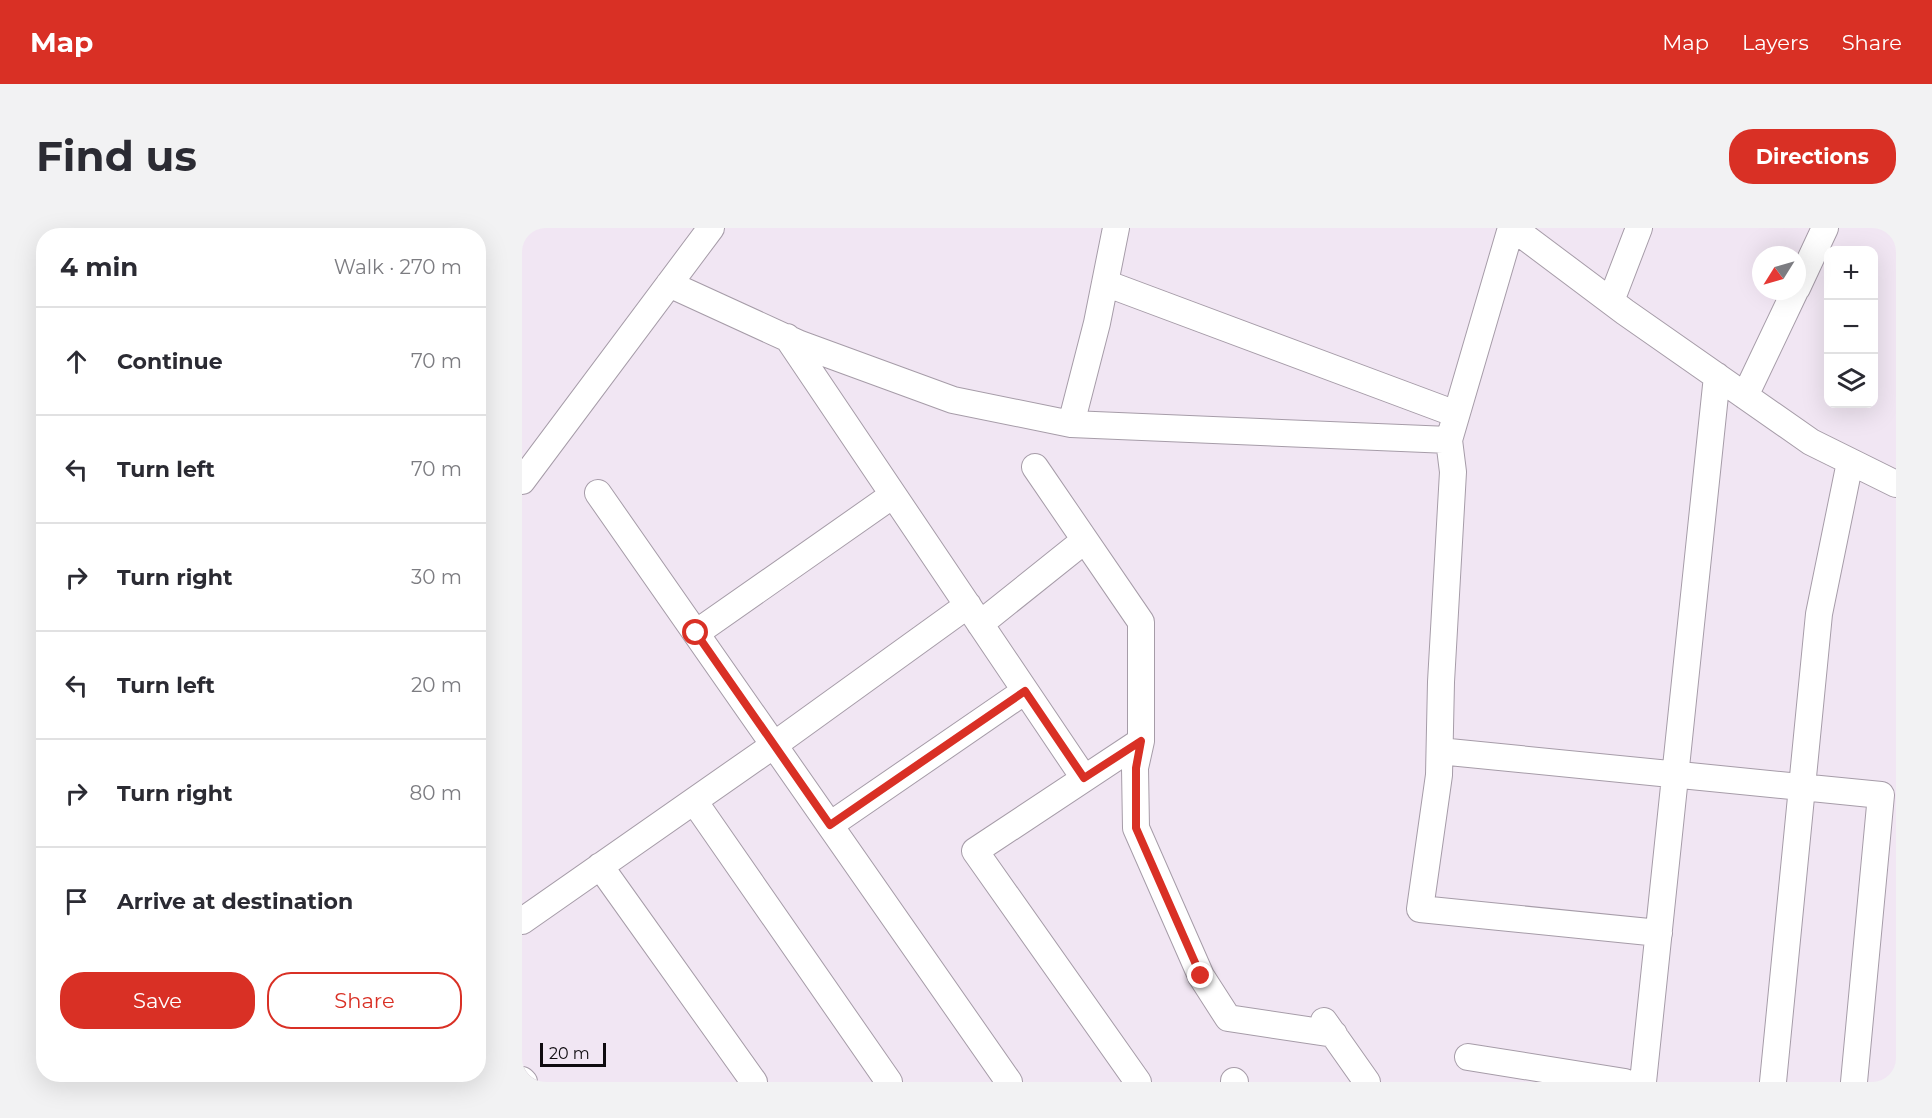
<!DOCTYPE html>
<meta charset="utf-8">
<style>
:root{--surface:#fff;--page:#f2f2f3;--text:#2b2b33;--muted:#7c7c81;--line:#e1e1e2;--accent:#d93025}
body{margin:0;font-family:Montserrat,sans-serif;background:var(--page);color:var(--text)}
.controls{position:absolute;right:18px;top:18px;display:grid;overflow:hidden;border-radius:12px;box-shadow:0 6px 24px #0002}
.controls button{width:54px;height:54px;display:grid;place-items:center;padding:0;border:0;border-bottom:2px solid var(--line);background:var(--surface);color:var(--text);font:30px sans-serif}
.compass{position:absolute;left:1230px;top:18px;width:54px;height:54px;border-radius:50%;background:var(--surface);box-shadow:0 6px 24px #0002;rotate:233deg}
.scale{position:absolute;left:18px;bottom:15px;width:66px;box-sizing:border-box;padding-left:6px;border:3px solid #0f0b0f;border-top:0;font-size:16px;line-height:21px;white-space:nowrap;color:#0f0b0f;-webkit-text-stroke:4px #f1e6f3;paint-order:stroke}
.stop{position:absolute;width:18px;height:18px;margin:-14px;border:4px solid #d93025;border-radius:50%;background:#fff}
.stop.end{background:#d93025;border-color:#fff;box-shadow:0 2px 6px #0008}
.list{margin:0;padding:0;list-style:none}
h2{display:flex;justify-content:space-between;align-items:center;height:78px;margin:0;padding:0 24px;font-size:26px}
h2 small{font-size:20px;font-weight:400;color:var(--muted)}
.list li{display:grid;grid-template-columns:39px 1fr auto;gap:18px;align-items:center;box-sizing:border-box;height:108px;padding:0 24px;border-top:2px solid var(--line)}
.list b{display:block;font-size:22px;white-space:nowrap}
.list em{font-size:20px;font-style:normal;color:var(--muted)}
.actions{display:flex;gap:12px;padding:18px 24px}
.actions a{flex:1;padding:14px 0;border:2px solid var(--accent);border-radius:24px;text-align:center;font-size:21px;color:var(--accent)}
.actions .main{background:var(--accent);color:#fff}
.icon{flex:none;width:33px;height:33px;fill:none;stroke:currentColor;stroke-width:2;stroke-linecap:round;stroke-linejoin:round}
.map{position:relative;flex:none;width:1374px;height:854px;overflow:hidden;border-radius:24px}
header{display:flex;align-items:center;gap:36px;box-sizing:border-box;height:84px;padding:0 30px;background:var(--accent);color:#fff}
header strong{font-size:28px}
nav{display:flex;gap:33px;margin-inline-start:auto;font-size:21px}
.intro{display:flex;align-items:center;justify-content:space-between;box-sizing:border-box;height:144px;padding:0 36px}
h1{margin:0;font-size:42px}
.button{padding:15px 27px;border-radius:24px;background:var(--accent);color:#fff;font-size:21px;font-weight:700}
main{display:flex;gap:36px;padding:0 36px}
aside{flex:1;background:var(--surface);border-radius:24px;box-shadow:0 6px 24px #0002}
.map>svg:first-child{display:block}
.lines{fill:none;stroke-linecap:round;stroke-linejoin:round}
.minor-casing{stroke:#a69ca8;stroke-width:28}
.minor{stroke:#fff;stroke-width:26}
.route{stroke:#d93025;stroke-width:8}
</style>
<header>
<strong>Map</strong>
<nav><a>Map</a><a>Layers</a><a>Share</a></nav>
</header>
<div class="intro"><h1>Find us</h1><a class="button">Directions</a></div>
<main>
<aside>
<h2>4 min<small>Walk · 270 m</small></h2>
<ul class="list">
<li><svg class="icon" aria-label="ahead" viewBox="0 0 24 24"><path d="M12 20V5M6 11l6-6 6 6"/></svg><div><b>Continue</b></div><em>70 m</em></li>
<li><svg class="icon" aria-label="left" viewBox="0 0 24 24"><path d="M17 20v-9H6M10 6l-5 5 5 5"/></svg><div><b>Turn left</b></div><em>70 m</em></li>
<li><svg class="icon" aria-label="right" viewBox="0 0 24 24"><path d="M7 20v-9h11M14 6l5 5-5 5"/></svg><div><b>Turn right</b></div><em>30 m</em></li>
<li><svg class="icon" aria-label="left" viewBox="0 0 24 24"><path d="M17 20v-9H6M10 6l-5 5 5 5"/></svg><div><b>Turn left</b></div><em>20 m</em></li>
<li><svg class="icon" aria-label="right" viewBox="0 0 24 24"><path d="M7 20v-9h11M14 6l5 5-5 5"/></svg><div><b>Turn right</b></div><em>80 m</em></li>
<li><svg class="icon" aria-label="arrive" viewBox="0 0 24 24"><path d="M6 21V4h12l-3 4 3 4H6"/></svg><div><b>Arrive at destination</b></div></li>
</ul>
<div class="actions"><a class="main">Save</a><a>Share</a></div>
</aside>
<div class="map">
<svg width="1374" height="854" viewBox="0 0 1374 854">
<rect width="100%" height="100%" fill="#f1e6f3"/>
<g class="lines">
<g class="minor-casing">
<path id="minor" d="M 991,0 L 1103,84 L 1289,214 L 1374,256
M 583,55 L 934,186
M 147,56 L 278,116 L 431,172 L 549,196 L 927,212 L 989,0
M 1275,60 L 1303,0
M 1089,73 L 1117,0
M 265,109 L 562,550
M 1223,168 L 1273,63
M 549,196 L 575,95 L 594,0
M 927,212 L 931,244 L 919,454 L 917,547 L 898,681 L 1137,705
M 513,239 L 619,394 L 619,513 L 613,540 L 614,600 L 679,748 L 706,790 L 812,806
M 0,253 L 189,0
M 76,265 L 487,854
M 458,396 L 563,312
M 174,405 L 371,267
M 927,524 L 1359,567 L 1332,854
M 172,573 L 367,854
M 308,597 L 503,463
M 78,638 L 232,854
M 0,693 L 252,517 L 446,377
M 802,793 L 845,854
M 946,829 L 1103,854
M 0,852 L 2,854
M 712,853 L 713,854
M 616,854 L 453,623 L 619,513
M 1121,854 L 1195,148
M 1251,854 L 1297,386 L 1328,234"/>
</g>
<use href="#minor" class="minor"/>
</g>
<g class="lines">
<path class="route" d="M 174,405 L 308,597 L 503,463 L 562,550 L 619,513 L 614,540 L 614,600 L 679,748"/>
</g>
</svg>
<div class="controls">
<button>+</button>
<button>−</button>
<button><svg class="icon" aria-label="layers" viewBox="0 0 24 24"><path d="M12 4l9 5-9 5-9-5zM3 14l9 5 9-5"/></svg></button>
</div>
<svg class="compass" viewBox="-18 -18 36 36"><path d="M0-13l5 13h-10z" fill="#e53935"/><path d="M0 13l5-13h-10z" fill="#7c7c81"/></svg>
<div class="scale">20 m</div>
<div class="stop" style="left:174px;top:405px"></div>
<div class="stop end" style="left:679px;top:748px"></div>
</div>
</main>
